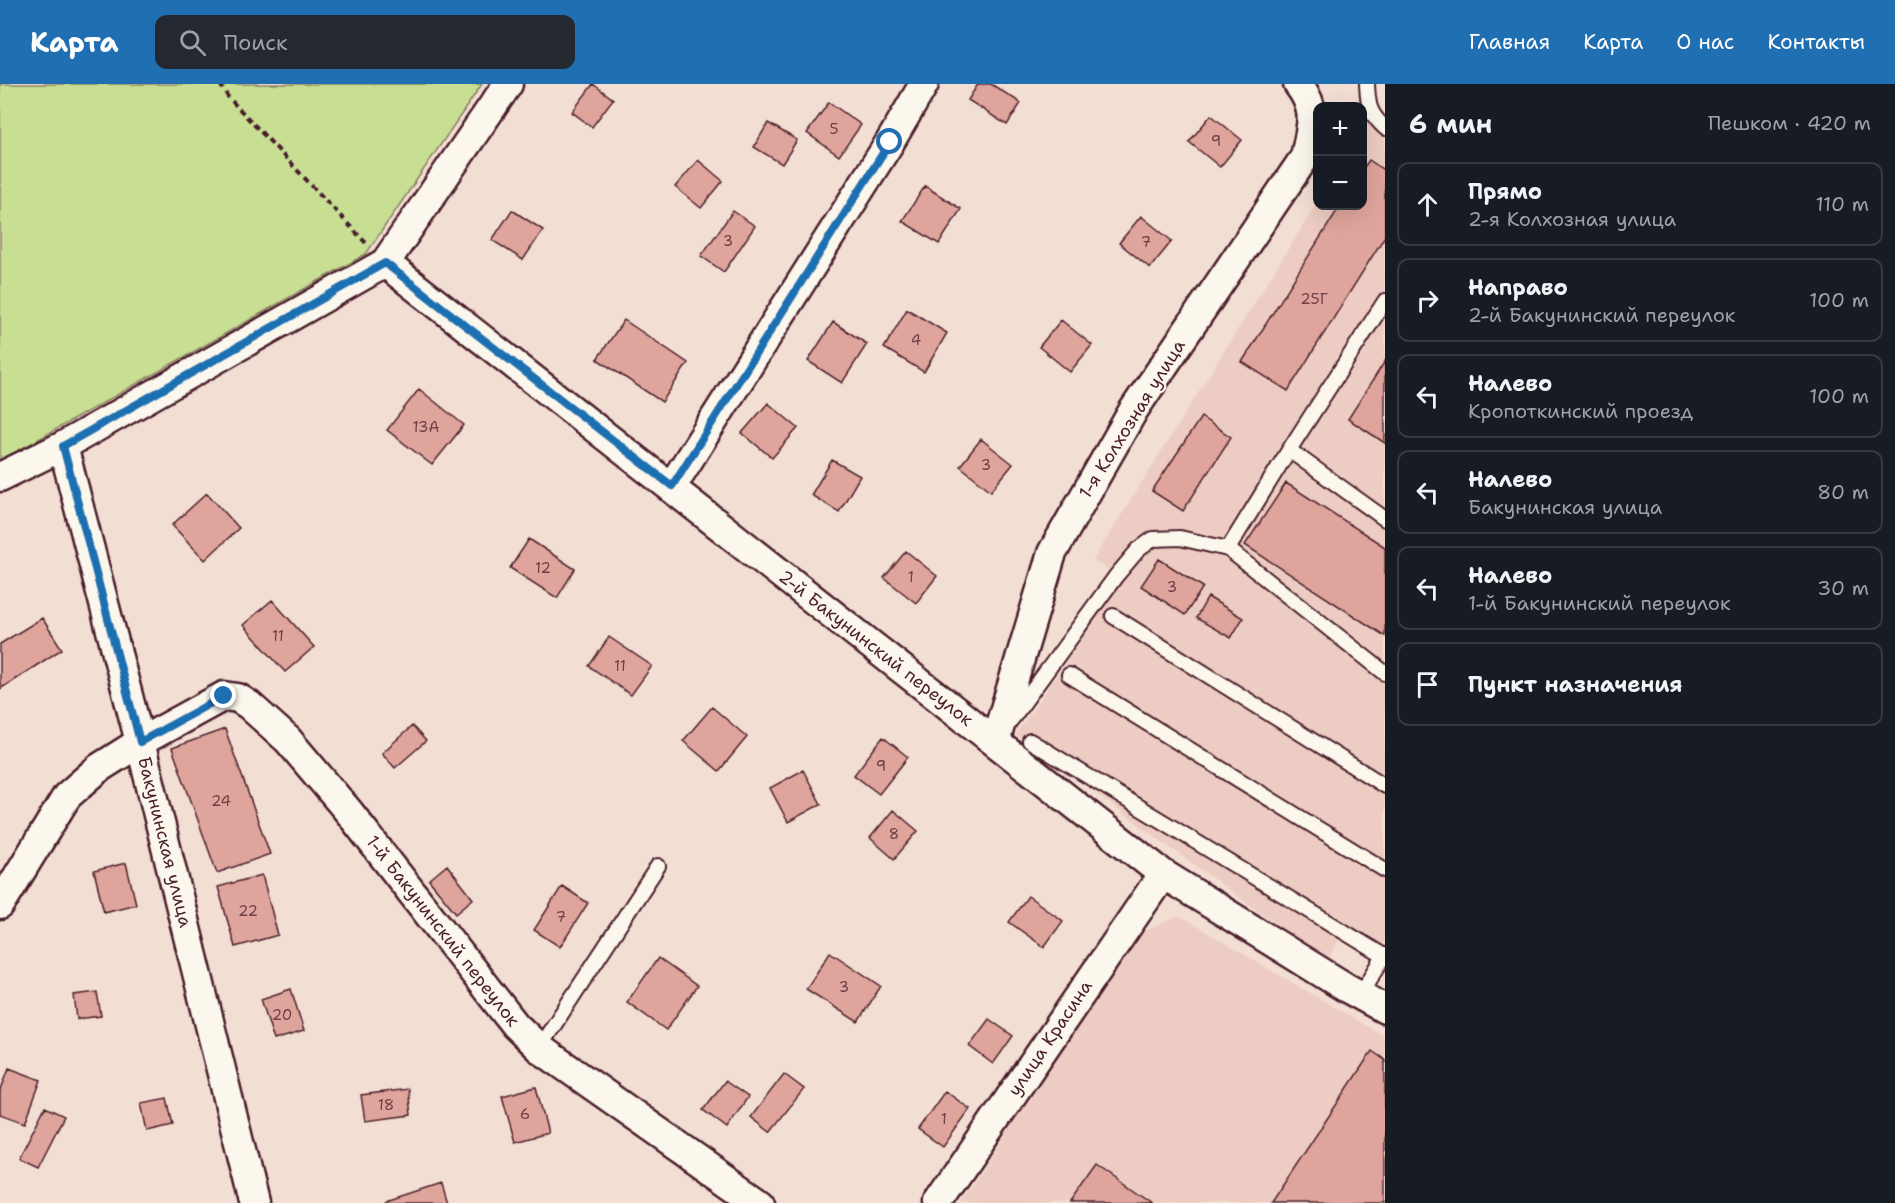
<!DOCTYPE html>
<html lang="ru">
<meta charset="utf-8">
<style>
:root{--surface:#171b24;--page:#242831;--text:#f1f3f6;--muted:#9ea1a6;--line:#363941;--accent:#1f6fb2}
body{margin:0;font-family:"Shantell Sans",sans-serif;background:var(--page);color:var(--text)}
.controls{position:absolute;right:18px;top:18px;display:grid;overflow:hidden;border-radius:12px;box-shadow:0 6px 24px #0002}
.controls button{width:54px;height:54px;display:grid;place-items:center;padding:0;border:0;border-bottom:2px solid var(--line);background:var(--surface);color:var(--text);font:30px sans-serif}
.stop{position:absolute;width:18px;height:18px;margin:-14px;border:4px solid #1f6fb2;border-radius:50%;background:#fff}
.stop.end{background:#1f6fb2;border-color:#fff;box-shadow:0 2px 6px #0008}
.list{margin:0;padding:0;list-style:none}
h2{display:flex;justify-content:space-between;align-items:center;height:78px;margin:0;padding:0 24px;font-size:26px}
h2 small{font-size:20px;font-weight:400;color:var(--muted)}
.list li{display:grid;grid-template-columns:39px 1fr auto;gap:18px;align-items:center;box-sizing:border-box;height:84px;margin:0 12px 12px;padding:0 12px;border:2px solid var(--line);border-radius:12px}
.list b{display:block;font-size:22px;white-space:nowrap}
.list p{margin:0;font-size:20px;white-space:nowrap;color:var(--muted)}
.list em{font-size:20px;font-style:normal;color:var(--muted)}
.icon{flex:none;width:33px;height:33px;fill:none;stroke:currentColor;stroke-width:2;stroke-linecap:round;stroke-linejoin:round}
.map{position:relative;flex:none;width:1385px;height:1119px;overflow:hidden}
header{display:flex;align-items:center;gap:36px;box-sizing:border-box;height:84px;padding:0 30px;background:var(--accent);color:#fff}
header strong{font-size:28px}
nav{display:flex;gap:33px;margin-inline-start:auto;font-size:21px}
.search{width:420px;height:54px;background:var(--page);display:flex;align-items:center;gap:15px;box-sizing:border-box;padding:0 21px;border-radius:12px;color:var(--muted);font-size:22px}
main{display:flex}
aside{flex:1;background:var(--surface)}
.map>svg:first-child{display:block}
.built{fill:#edcdc3}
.green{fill:#c7de93;stroke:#887e5f;stroke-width:1.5}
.building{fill:#dfa59c;stroke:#4a1f2b;stroke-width:1.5}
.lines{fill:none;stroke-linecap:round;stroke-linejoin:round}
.lane-casing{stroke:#4a1f2b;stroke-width:18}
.street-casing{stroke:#4a1f2b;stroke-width:33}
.path{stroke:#4a1f2b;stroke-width:4;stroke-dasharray:6 4.5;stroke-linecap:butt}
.lane{stroke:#fbf7ec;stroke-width:14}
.street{stroke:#fbf7ec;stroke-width:28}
.route{stroke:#1f6fb2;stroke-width:8}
.labels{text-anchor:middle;stroke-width:4.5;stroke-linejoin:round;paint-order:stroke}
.number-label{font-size:15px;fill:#6f4047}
.street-label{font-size:18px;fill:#4a1f2b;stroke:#fbf7ec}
</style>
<header>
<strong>Карта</strong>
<div class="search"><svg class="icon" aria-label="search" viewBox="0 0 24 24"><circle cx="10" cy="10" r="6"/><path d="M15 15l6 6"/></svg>Поиск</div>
<nav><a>Главная</a><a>Карта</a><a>О нас</a><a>Контакты</a></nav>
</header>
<main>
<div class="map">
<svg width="1385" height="1119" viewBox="0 0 1385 1119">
<rect width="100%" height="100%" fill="#f3ded4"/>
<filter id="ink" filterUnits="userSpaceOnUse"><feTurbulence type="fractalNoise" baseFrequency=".0167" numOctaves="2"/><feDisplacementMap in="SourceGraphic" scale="12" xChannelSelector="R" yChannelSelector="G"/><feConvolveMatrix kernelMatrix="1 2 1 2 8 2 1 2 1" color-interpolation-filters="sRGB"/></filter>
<g filter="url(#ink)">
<path class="built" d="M 1374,28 L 1385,32 L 1385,860 L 1341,852 L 1327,877 L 1015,651 L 1123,496 L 1093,476 L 1317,119 L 1318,122 L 1362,122 L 1363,47 Z
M 1179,832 L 1385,953 L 1385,1119 L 961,1119 L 1137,850 Z"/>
<path class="green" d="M 0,0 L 482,0 L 366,170 L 0,377 Z"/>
<path class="building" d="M 593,0 L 613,15 L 592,43 L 572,28 Z
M 978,0 L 991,0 L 1021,19 L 1007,41 L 968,16 Z
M 829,18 L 861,41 L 839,72 L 807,49 Z
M 1211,31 L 1242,56 L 1220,83 L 1189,58 Z
M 768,39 L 797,56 L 782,80 L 754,63 Z
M 698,76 L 723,97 L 701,124 L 675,103 Z
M 1369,76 L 1385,87 L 1385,152 L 1288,307 L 1242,278 L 1340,122 L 1362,122 L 1362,86 Z
M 925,102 L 961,125 L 939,160 L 902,137 Z
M 512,126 L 543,146 L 523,176 L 492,156 Z
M 733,127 L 755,142 L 724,188 L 701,172 Z
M 1141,132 L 1172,157 L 1150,184 L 1119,159 Z
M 907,225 L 947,249 L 924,288 L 884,264 Z
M 624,236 L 688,279 L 662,318 L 597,275 Z
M 1061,236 L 1092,261 L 1070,288 L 1039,263 Z
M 833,238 L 867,260 L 842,299 L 808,277 Z
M 1385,277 L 1385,359 L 1348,335 Z
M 419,305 L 464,341 L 432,381 L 387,346 Z
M 768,319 L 798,344 L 772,374 L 742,349 Z
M 1201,333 L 1231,353 L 1183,427 L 1152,407 Z
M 981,355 L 1013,380 L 991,407 L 960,382 Z
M 832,376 L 860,392 L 839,428 L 811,411 Z
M 1286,399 L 1385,463 L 1385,552 L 1245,461 Z
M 207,409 L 239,444 L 205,476 L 172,441 Z
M 529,455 L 575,485 L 557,514 L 510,484 Z
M 906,467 L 937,492 L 916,519 L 884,494 Z
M 1159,475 L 1203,503 L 1185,531 L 1141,502 Z
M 1208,513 L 1243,534 L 1231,554 L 1196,534 Z
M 272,516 L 314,563 L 285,588 L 243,541 Z
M 42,534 L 62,565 L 0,605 L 0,560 Z
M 609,553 L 652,582 L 631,611 L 589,582 Z
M 712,623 L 747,653 L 719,687 L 683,657 Z
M 412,642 L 426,657 L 395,684 L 382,669 Z
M 225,645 L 270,770 L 217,789 L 172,664 Z
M 883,653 L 908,673 L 879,710 L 854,691 Z
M 803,686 L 821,720 L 788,738 L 770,704 Z
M 893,726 L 918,747 L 894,775 L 870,754 Z
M 126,779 L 136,820 L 104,828 L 94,787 Z
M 447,781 L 473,815 L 456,829 L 429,796 Z
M 262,791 L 278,851 L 235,863 L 218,803 Z
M 562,802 L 588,819 L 560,863 L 534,846 Z
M 1028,812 L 1063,837 L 1044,863 L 1009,838 Z
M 830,868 L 881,902 L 858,938 L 806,905 Z
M 658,874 L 697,902 L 666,946 L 627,918 Z
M 291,905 L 304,947 L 274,956 L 261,915 Z
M 97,908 L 101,932 L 77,935 L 74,911 Z
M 989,935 L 1013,952 L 993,980 L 969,962 Z
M 1372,967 L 1385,976 L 1385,1119 L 1271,1119 Z
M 9,984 L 41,996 L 25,1039 L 0,1030 L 0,1008 Z
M 784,990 L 804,1005 L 770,1048 L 751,1033 Z
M 725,997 L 748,1013 L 727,1044 L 703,1026 Z
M 536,1003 L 548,1049 L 515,1058 L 502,1012 Z
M 408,1005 L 411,1031 L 365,1037 L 361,1011 Z
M 945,1007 L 970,1025 L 943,1063 L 918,1045 Z
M 167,1014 L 173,1041 L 147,1047 L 141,1019 Z
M 45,1023 L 64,1032 L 38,1083 L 19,1074 Z
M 1097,1081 L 1152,1119 L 1070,1119 Z
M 441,1099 L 447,1119 L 386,1119 L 386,1117 Z"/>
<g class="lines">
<g class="lane-casing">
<path id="lane" d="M 1367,0 C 1368,22 1369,29 1385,44
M 1385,217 L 1289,366 L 1228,465 L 1385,589
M 1289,366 L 1385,435
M 1113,532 L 1385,702
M 1069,591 L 1385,786
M 1011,636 L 1116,492 L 1138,466 L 1153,455 L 1180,454 L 1228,465
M 1030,657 L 1384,872
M 1360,911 L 1385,871
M 539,964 L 658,782"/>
</g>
<g class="street-casing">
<path id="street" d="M 385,179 L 1163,790 L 1345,903 L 1385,925
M 63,362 L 140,658 L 254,1119
M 0,393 L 63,362 L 385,179 L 508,0
M 672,402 L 890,58 L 924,0
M 995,658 L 1052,469 L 1133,327 L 1305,73 C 1311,43 1319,27 1298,0
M 0,821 L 67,712 L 99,684 L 140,658 L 224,612 L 238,614 L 249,621 L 288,656 L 349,728 L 515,941 L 539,964 L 760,1119
M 938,1119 L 1163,790"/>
</g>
<path class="path" d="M 220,0 L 228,13 L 366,159"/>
<use href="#lane" class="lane"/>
<use href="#street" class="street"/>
</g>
</g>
<g class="lines" filter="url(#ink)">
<path class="route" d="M 224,612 L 140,658 L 63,362 L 385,179 L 672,402 L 890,58"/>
</g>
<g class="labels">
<g class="number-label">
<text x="834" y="50">5</text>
<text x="1216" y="62">9</text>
<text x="728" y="162">3</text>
<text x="1146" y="163">7</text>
<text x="1314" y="220">25Г</text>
<text x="916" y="261">4</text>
<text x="426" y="348">13А</text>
<text x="986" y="386">3</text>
<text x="543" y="489">12</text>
<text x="911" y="498">1</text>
<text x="1172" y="508">3</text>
<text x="278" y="557">11</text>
<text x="620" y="587">11</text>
<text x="881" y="687">9</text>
<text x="221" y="722">24</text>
<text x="894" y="755">8</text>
<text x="248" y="832">22</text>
<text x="561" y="838">7</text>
<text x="844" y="908">3</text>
<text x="282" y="936">20</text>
<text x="386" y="1026">18</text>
<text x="525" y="1035">6</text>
<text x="944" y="1040">1</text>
</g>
<g class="street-label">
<text transform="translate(1132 335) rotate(-58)" y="6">1-я Колхозная улица</text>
<text transform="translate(876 564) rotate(38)" y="6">2-й Бакунинский переулок</text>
<text transform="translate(165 758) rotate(76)" y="6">Бакунинская улица</text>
<text transform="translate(443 847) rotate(52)" y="6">1-й Бакунинский переулок</text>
<text transform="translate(1050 954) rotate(-56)" y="6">улица Красина</text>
</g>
</g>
</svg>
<div class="controls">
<button>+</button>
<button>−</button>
</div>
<div class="stop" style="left:890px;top:58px"></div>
<div class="stop end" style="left:224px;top:612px"></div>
</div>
<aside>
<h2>6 мин<small>Пешком · 420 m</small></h2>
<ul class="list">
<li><svg class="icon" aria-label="ahead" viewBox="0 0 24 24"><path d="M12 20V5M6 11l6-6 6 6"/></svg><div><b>Прямо</b><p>2-я Колхозная улица</p></div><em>110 m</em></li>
<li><svg class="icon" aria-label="right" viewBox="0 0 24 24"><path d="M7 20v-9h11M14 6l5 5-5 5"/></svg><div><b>Направо</b><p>2-й Бакунинский переулок</p></div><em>100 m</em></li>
<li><svg class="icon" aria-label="left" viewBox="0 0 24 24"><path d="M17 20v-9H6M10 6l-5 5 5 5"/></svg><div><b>Налево</b><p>Кропоткинский проезд</p></div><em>100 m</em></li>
<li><svg class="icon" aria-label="left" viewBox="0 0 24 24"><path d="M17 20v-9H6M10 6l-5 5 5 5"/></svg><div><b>Налево</b><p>Бакунинская улица</p></div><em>80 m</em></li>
<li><svg class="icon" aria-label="left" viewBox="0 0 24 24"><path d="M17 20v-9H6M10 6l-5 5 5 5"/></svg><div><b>Налево</b><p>1-й Бакунинский переулок</p></div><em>30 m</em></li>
<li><svg class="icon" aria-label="arrive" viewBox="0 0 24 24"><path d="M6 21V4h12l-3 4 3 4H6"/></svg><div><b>Пункт назначения</b></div></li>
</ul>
</aside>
</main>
